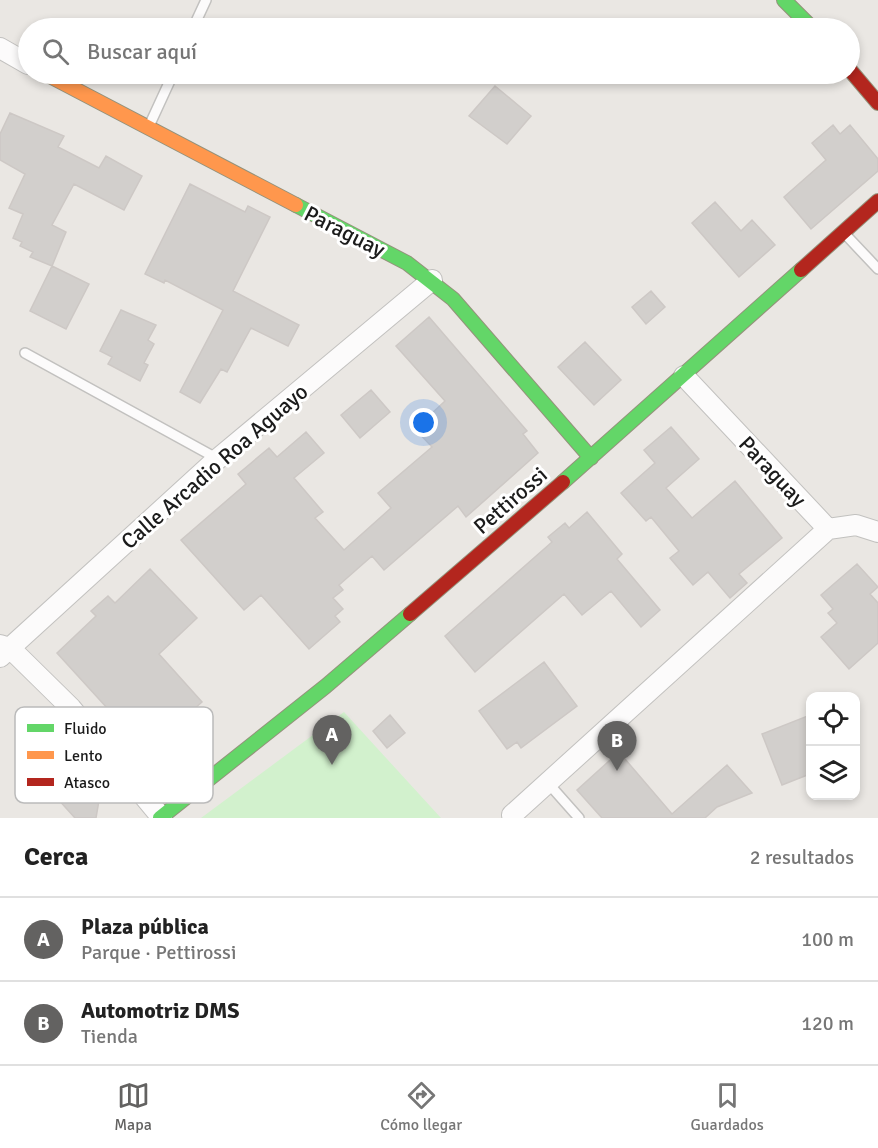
<!DOCTYPE html>
<html lang="es">
<meta charset="utf-8">
<style>
:root{--surface:#fff;--page:#f2f2f2;--text:#222;--muted:#767676;--line:#e0e0e0;--accent:#636261}
body{margin:0;font-family:Signika,sans-serif;background:var(--page);color:var(--text)}
.controls{position:absolute;right:18px;bottom:18px;display:grid;overflow:hidden;border-radius:12px;box-shadow:0 3px 9px #0003}
.controls button{width:54px;height:54px;display:grid;place-items:center;padding:0;border:0;border-bottom:2px solid var(--line);background:var(--surface);color:var(--text);font:30px sans-serif}
.you{position:absolute;left:424px;top:423px;width:21px;height:21px;margin:-15px;border:4px solid #fff;border-radius:50%;background:#1a73e8;box-shadow:0 0 0 9px #1a73e833}
.badge{display:grid;place-items:center;width:39px;height:39px;border-radius:50%;background:var(--accent);color:#fff;font-size:20px;font-weight:700}
.pin{position:absolute;translate:-50% -50px;filter:drop-shadow(0 2px 3px #0008)}
.pin::after{content:'';position:absolute;top:32px;width:21px;height:18px;background:inherit;clip-path:polygon(0 0,100% 0,50% 100%)}
.list{margin:0;padding:0;list-style:none}
h2{display:flex;justify-content:space-between;align-items:center;height:78px;margin:0;padding:0 24px;font-size:26px}
h2 small{font-size:20px;font-weight:400;color:var(--muted)}
.list li{display:grid;grid-template-columns:39px 1fr auto;gap:18px;align-items:center;box-sizing:border-box;height:84px;padding:0 24px;border-top:2px solid var(--line)}
.list b{display:block;font-size:22px;white-space:nowrap}
.list p{margin:0;font-size:20px;white-space:nowrap;color:var(--muted)}
.list em{font-size:20px;font-style:normal;color:var(--muted)}
.icon{flex:none;width:33px;height:33px;fill:none;stroke:currentColor;stroke-width:2;stroke-linecap:round;stroke-linejoin:round}
.map{position:relative;flex:none;width:878px;height:818px;overflow:hidden}
.search{position:absolute;background:var(--surface);box-shadow:0 3px 9px #0003;left:18px;right:18px;top:18px;height:66px;display:flex;align-items:center;gap:15px;box-sizing:border-box;padding:0 21px;border-radius:33px;color:var(--muted);font-size:22px}
.sheet{height:246px;background:var(--surface)}
nav{display:flex;justify-content:space-around;align-items:center;box-sizing:border-box;height:84px;border-top:2px solid var(--line);background:var(--surface);font-size:16px;color:var(--muted)}
nav a{display:grid;justify-items:center;gap:3px}
nav .on{color:var(--accent)}
.map>svg:first-child{display:block}
.park{fill:#d2f1cd}
.building{fill:#d2cfcc;stroke:#cdc8c5;stroke-width:1.5}
.lines{fill:none;stroke-linecap:round;stroke-linejoin:round}
.lane-casing{stroke:#c2c1bf;stroke-width:12}
.street-casing{stroke:#c2c1bf;stroke-width:22}
.fast-casing{stroke:#94927b;stroke-width:16}
.slow-casing{stroke:#94927b;stroke-width:16}
.jam-casing{stroke:#94927b;stroke-width:16}
.lane{stroke:#fcfbfb;stroke-width:9}
.street{stroke:#fcfbfb;stroke-width:20}
.fast{stroke:#63d668;stroke-width:14}
.slow{stroke:#ff974d;stroke-width:14}
.jam{stroke:#b3261e;stroke-width:14}
.labels{text-anchor:middle;stroke-width:6;stroke-linejoin:round;paint-order:stroke}
.street-label{font-size:22px;fill:#1b1b1b;stroke:#fff}
.key{fill:#fff;stroke:#bbb;stroke-width:1.5}
.key-label{font-size:16px;fill:#1b1b1b}
</style>
<div class="map">
<svg width="878" height="818" viewBox="0 0 878 818">
<rect width="100%" height="100%" fill="#eae7e3"/>
<path class="park" d="M 344,712 L 441,818 L 201,818 Z"/>
<path class="building" d="M 495,86 L 531,116 L 507,144 L 469,116 Z
M 10,113 L 64,136 L 58,147 L 99,168 L 106,156 L 142,176 L 124,210 L 74,184 L 52,225 L 66,232 L 52,266 L 30,257 L 33,252 L 20,246 L 22,242 L 13,238 L 23,214 L 9,208 L 25,174 L 0,160 L 0,134 Z
M 833,125 L 840,134 L 850,125 L 878,159 L 878,171 L 811,229 L 784,197 L 826,160 L 812,143 Z
M 190,184 L 245,212 L 248,206 L 270,217 L 233,291 L 299,325 L 288,346 L 251,328 L 227,372 L 221,369 L 200,403 L 180,392 L 223,310 L 165,280 L 164,283 L 145,274 Z
M 715,202 L 741,231 L 752,220 L 775,245 L 739,277 L 692,223 Z
M 52,266 L 89,284 L 66,329 L 30,311 Z
M 651,291 L 665,307 L 646,324 L 632,307 Z
M 121,310 L 156,325 L 148,340 L 154,344 L 144,363 L 148,365 L 140,381 L 108,364 L 112,357 L 100,351 Z
M 429,317 L 527,431 L 523,434 L 538,453 L 466,517 L 458,506 L 384,570 L 372,556 L 339,585 L 343,590 L 333,598 L 343,609 L 335,616 L 340,622 L 309,649 L 261,595 L 244,610 L 181,540 L 246,484 L 238,474 L 269,448 L 277,457 L 306,432 L 324,453 L 294,478 L 323,512 L 315,518 L 344,550 L 391,508 L 378,493 L 432,447 L 415,429 L 445,401 L 396,346 Z
M 585,342 L 621,380 L 594,405 L 558,367 Z
M 371,390 L 390,412 L 360,438 L 341,415 Z
M 671,427 L 699,459 L 666,488 L 692,518 L 735,481 L 782,538 L 739,574 L 747,583 L 730,598 L 708,572 L 693,585 L 670,558 L 679,551 L 651,517 L 646,521 L 621,493 L 655,463 L 644,450 Z
M 587,512 L 622,554 L 617,559 L 660,610 L 641,627 L 611,591 L 582,615 L 564,594 L 475,672 L 445,636 L 552,542 L 548,537 L 565,523 L 569,528 Z
M 857,564 L 878,587 L 870,594 L 878,603 L 878,643 L 849,669 L 821,637 L 837,623 L 828,613 L 833,609 L 821,595 Z
M 150,569 L 197,618 L 159,654 L 202,702 L 153,745 L 125,714 L 118,720 L 57,653 L 96,616 L 91,611 L 108,596 L 115,603 Z
M 544,662 L 577,706 L 521,748 L 517,742 L 507,749 L 479,711 Z
M 390,715 L 405,733 L 387,748 L 373,731 Z
M 810,715 L 810,774 L 782,785 L 762,734 Z
M 619,752 L 672,814 L 727,765 L 752,793 L 717,807 L 705,818 L 602,818 L 577,790 Z
M 72,763 L 86,778 L 93,772 L 102,783 L 96,818 L 75,818 L 57,798 L 66,790 L 56,777 Z"/>
<g class="lines">
<g class="lane-casing">
<path id="lane" d="M 193,28 L 206,0
M 150,124 L 173,74
M 845,234 L 878,269
M 25,353 L 218,459
M 548,783 L 579,818"/>
</g>
<g class="street-casing">
<path id="street" d="M 0,48 L 28,64
M 684,376 L 828,529 L 856,525 L 878,532
M 0,645 L 10,648 L 71,708 L 162,818
M 0,657 L 214,462 L 432,280
M 512,815 L 828,529"/>
</g>
<g class="fast-casing">
<path id="fast" d="M 784,0 L 812,28
M 296,205 L 407,263 L 453,299 L 591,458
M 563,482 L 801,270
M 160,818 L 326,686 L 410,614"/>
</g>
<g class="slow-casing">
<path id="slow" d="M 46,74 L 296,205"/>
</g>
<g class="jam-casing">
<path id="jam" d="M 850,70 L 878,103
M 801,270 L 878,201
M 410,614 L 563,482"/>
</g>
<use href="#lane" class="lane"/>
<use href="#street" class="street"/>
<use href="#fast" class="fast"/>
<use href="#slow" class="slow"/>
<use href="#jam" class="jam"/>
</g>
<g class="labels">
<g class="street-label">
<text transform="translate(345 231) rotate(27)" y="8">Paraguay</text>
<text transform="translate(214 466) rotate(-41)" y="8">Calle Arcadio Roa Aguayo</text>
<text transform="translate(773 471) rotate(47)" y="8">Paraguay</text>
<text transform="translate(510 500) rotate(-41)" y="8">Pettirossi</text>
</g>
</g>
<rect x="15" y="707" width="198" height="96" rx="9" class="key"/>
<rect x="27" y="724" width="27" height="8" fill="#63d668"/>
<rect x="27" y="751" width="27" height="8" fill="#ff974d"/>
<rect x="27" y="778" width="27" height="8" fill="#b3261e"/>
<g class="key-label">
<text x="64" y="734">Fluido</text>
<text x="64" y="761">Lento</text>
<text x="64" y="788">Atasco</text>
</g>
</svg>
<div class="controls">
<button><svg class="icon" aria-label="locate" viewBox="0 0 24 24"><circle cx="12" cy="12" r="6"/><path d="M12 2v4M12 18v4M2 12h4M18 12h4"/></svg></button>
<button><svg class="icon" aria-label="layers" viewBox="0 0 24 24"><path d="M12 4l9 5-9 5-9-5zM3 14l9 5 9-5"/></svg></button>
</div>
<div class="you"></div>
<div class="pin badge" style="left:332px;top:765px">A</div>
<div class="pin badge" style="left:617px;top:771px">B</div>
<div class="search"><svg class="icon" aria-label="search" viewBox="0 0 24 24"><circle cx="10" cy="10" r="6"/><path d="M15 15l6 6"/></svg>Buscar aquí</div>
</div>
<section class="sheet">
<h2>Cerca<small>2 resultados</small></h2>
<ul class="list">
<li><span class="badge">A</span><div><b>Plaza pública</b><p>Parque · Pettirossi</p></div><em>100 m</em></li>
<li><span class="badge">B</span><div><b>Automotriz DMS</b><p>Tienda</p></div><em>120 m</em></li>
</ul>
</section>
<nav>
<a class="on"><svg class="icon" aria-label="map" viewBox="0 0 24 24"><path d="M3 6l6-2 6 2 6-2v14l-6 2-6-2-6 2zM9 4v14M15 6v14"/></svg>Mapa</a>
<a><svg class="icon" aria-label="directions" viewBox="0 0 24 24"><path d="M12 3l9 9-9 9-9-9zM9 14v-3h6M13 9l2 2-2 2"/></svg>Cómo llegar</a>
<a><svg class="icon" aria-label="saved" viewBox="0 0 24 24"><path d="M7 4h10v16l-5-4-5 4z"/></svg>Guardados</a>
</nav>
